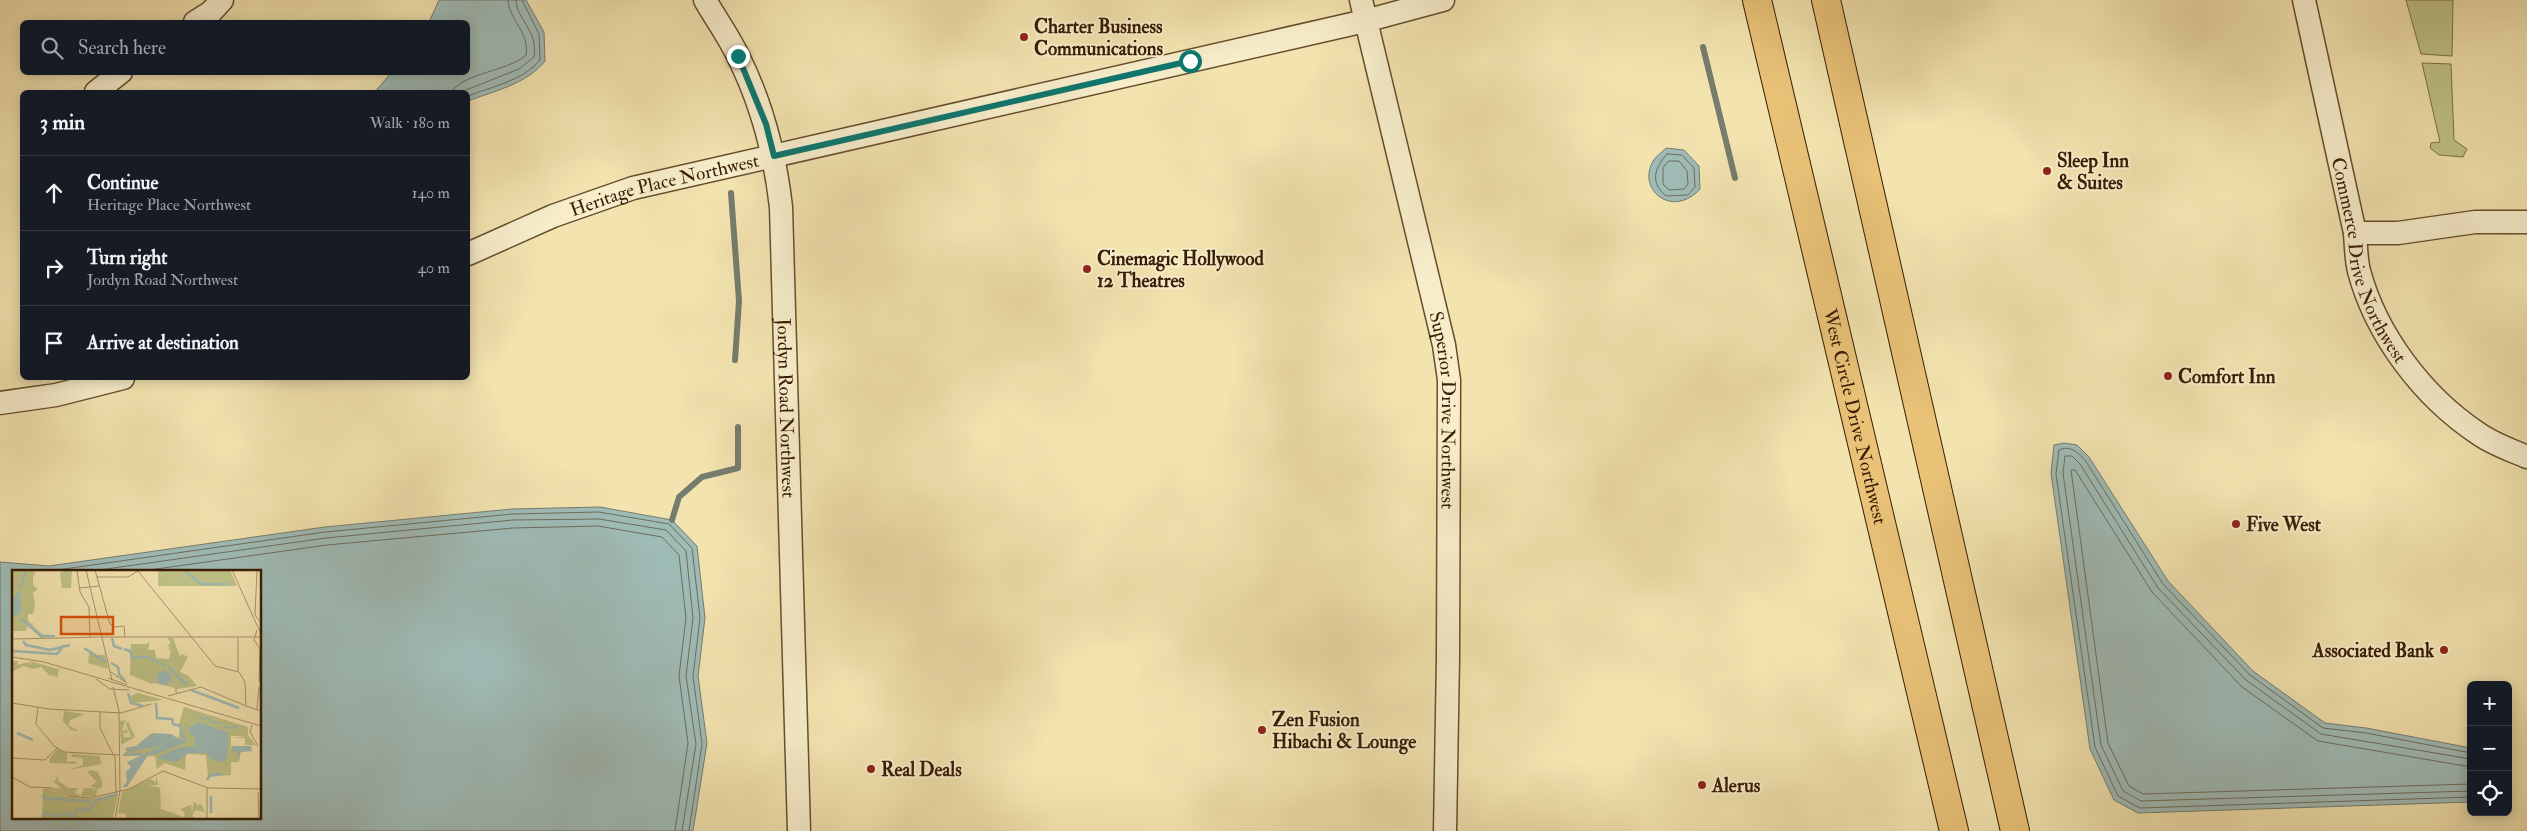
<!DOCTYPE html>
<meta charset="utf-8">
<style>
:root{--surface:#171b24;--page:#242831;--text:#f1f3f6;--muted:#9ea1a6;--line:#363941}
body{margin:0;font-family:"IM FELL Double Pica",serif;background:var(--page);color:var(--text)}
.controls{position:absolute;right:15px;bottom:15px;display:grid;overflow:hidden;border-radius:8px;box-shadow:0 2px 12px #0003}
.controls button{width:45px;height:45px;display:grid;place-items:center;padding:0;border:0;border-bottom:1px solid var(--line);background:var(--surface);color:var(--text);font:25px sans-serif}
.stop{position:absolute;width:15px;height:15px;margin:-11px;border:4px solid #0f766e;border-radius:50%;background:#fff}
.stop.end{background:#0f766e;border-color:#fff;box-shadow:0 1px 5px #0008}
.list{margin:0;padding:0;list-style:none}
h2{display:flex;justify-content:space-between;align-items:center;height:65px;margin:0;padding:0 20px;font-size:21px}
h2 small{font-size:16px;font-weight:400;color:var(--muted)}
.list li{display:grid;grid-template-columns:32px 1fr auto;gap:15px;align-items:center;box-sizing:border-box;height:75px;padding:0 20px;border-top:1px solid var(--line)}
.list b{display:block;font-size:19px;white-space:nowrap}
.list p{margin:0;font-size:16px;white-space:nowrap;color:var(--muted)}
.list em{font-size:16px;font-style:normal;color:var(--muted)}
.icon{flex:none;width:28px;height:28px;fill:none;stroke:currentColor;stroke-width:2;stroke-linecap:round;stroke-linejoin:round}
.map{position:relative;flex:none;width:2527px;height:831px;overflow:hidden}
.search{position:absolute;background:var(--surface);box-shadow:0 2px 12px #0003;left:20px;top:20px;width:450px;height:55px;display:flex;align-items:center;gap:12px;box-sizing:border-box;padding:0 18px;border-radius:8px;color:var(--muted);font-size:19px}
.panel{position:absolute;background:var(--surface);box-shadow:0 2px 12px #0003;left:20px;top:90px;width:450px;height:290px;border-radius:8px}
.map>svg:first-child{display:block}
.green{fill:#bfc388;stroke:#7c7046}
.water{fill:#9fbbb6;stroke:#767c6e;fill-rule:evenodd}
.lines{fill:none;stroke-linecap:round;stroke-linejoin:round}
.shore{stroke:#6c6c5c;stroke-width:1}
.stream{stroke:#767c6e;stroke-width:6}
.minor-casing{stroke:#664e2e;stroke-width:25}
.major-casing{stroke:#381d03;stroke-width:30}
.minor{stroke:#f7edcb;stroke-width:22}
.major{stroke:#e9c278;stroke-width:28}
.route{stroke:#0f766e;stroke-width:6}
.poi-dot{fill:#8f2418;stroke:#f7edcb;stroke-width:2}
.labels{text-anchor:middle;stroke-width:4;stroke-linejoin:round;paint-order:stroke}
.poi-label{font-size:19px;font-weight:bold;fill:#381d03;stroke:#f7edcb;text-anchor:start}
.street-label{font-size:19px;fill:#381d03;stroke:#f7edcb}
.inset-river{fill:none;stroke:#9fbbb6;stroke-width:2.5}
.inset-road{fill:none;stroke:#a8946a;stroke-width:1}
.view{fill:#d6530b;fill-opacity:0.15;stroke:#d6530b;stroke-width:2.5}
.inset-edge{fill:none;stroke:#381d03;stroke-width:2.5}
</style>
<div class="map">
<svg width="2527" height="831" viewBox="0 0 2527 831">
<rect width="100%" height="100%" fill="#f2e3af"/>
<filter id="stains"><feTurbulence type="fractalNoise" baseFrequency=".004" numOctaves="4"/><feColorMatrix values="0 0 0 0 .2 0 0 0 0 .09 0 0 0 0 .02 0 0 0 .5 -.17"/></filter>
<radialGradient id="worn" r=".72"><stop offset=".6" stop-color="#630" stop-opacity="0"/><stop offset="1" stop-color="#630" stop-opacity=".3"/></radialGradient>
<path class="green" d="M 2406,0 L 2453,0 L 2452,56 L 2421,54 Z
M 2422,63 L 2451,64 L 2454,140 L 2467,149 L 2463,157 L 2439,155 L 2430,148 L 2431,143 L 2440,142 Z"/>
<path class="water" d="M 439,0 L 526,0 L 544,32 L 545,61 C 527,84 494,91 468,101 L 468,92 L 375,92 L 391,73 L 468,72 L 468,22 L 429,22 Z
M 1666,148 L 1684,150 L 1699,166 L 1700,189 C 1674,218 1638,192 1652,163 C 1654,158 1662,152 1666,148 Z
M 2064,443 L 2077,445 L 2089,457 L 2168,581 L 2253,671 L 2325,723 L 2366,728 L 2471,748 L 2471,802 L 2138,813 L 2114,800 L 2090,749 L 2051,473 L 2054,445 Z
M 600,507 L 672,520 L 697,546 L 705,618 L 698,676 L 707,743 L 693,831 L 0,831 L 0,562 L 49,566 L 325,527 L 512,509 ZM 14,571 L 260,571 L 260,817 L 14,817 Z"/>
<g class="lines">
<path class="shore" d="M 451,92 C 465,72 507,72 526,55 C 530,33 509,20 508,0
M 461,92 L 519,69 L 534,57 C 538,29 517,21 516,0
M 468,96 C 491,87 524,80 540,60 L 539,34 L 522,0
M 1667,154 L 1682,155 L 1694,168 L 1695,187 L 1688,195 L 1666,196 C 1650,183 1654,168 1667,154 Z
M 1669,161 L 1679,161 L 1687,171 L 1688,184 L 1684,189 L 1669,190 L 1663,184 L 1663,168 Z
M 50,571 L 325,532 L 513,514 L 599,512 L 669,524 L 692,548 L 700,618 L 693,676 L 702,744 L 689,831
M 92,571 L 326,538 L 513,520 L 599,519 L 666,530 L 686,551 L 693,618 L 686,676 L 696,744 L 682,831
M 142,571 L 327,545 L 513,528 L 598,526 L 662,537 L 679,555 L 686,618 L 679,676 L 688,743 L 675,831
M 2471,753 L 2366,733 L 2323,728 L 2250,675 L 2163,584 L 2085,460 C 2077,452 2070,445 2059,450 L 2056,474 L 2095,747 L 2118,796 L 2140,808 L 2471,797
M 2471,759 L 2321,734 L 2246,680 L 2158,588 L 2080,464 L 2072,456 L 2065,456 L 2063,473 L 2101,745 L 2123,791 L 2141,801 L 2471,791
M 2471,767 L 2318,741 L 2242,687 L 2152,592 L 2075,470 L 2071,470 L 2108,743 L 2129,786 L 2143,794 L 2471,784"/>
<path class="stream" d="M 1703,47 L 1735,178
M 731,193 L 739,301 L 735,360
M 672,520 L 679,497 L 702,477 L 738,468 L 738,427"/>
<g class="minor-casing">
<g id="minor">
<path id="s1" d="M 705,0 C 716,19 729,37 738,56 C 762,104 775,154 781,207 L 799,831"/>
<path id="s2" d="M 1361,0 L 1444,345 L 1449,380 L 1448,657 L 1445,831"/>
<path id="s3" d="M 2304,0 L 2355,233 C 2356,245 2356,259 2359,271 C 2376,335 2423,397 2479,434 C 2493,444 2511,450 2527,457"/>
<path d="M 195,22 L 211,12 L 222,0"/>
<path d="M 96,92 L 121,72"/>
<path d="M 2355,233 L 2398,233 L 2475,222 L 2527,222"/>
<path id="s4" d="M 468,254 L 553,216 L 633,188 L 1365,21 L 1443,0"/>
<path d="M 0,403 L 56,395 L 123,378"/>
</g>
</g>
<g class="major-casing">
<g id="major">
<path id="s5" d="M 1757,0 L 1954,831"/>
<path d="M 1826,0 L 2015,831"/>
</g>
</g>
<use href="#minor" class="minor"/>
<use href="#major" class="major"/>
</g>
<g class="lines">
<path class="route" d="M 738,56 L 766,124 L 774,156 L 1190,61"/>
</g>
<g class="poi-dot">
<circle cx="1024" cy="37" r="5"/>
<circle cx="2047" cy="171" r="5"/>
<circle cx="1087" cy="269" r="5"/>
<circle cx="2168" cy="376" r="5"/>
<circle cx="2236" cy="524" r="5"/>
<circle cx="2444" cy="650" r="5"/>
<circle cx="1262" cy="730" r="5"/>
<circle cx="871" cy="769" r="5"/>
<circle cx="1702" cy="785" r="5"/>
</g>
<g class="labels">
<g class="poi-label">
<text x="1034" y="33">Charter Business<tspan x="1034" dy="22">Communications</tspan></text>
<text x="2057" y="167">Sleep Inn<tspan x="2057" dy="22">&amp; Suites</tspan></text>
<text x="1097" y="265">Cinemagic Hollywood<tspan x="1097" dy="22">12 Theatres</tspan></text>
<text x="2178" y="383">Comfort Inn</text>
<text x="2246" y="531">Five West</text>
<text x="2434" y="657" text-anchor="end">Associated Bank</text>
<text x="1272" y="726">Zen Fusion<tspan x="1272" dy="22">Hibachi &amp; Lounge</tspan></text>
<text x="881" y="776">Real Deals</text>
<text x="1712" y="792">Alerus</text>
</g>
<g class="street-label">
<text dy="7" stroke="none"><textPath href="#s4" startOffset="209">Heritage Place Northwest</textPath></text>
<text dy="7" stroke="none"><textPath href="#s3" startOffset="269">Commerce Drive Northwest</textPath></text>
<text dy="7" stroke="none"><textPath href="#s1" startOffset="424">Jordyn Road Northwest</textPath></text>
<text dy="7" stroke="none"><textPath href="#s2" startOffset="420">Superior Drive Northwest</textPath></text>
<text dy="7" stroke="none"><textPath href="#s5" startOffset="428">West Circle Drive Northwest</textPath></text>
</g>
</g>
<g transform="translate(12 570)">
<rect width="249" height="249" fill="#f2e3af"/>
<path d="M 0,0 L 24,0 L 21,7 L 21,15 L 26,19 L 21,23 L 23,35 L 21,44 L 16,44 L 16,50 L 19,54 L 22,52 L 20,55 L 33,67 L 29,68 L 16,54 L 14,61 L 0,61 ZM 53,0 L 60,0 L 59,18 L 50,18 L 48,3 ZM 146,0 L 218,0 L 225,16 L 146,16 ZM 155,68 L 161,68 L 168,87 L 170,84 L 176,87 L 168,102 L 177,106 L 185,116 L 165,119 L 165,124 L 163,121 L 162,124 L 163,118 L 138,112 L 142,113 L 140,114 L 118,105 L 119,74 L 135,74 L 138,71 L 136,80 L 143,80 L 144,88 L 157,89 L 159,80 L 155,79 L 159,78 L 155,76 L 159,73 ZM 78,80 L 83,85 L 93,85 L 96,99 L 76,93 ZM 1,91 L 6,91 L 5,95 L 17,92 L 20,95 L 18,91 L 50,100 L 46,100 L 46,107 L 37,105 L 29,97 L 21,99 L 11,96 L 0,102 ZM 126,123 L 151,130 L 120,133 L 119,126 ZM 172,137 L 236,157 L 236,165 L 244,175 L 233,175 L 233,168 L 221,168 L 233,166 L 219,166 L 219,177 L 228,182 L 228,186 L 227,192 L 219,192 L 219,205 L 196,207 L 194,185 L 174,184 L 173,200 L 153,193 L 145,199 L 143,186 L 112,186 L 113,182 L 140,175 L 166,175 L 168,156 L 160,155 L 167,154 ZM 52,141 L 73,144 L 58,150 L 57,156 L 66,160 L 65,161 L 59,160 L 51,151 ZM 114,150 L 110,159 L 112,162 L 114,158 L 116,163 L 111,163 L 112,167 L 119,167 L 114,154 L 116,151 L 123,167 L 109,175 L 108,151 ZM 45,179 L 55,183 L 55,192 L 62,191 L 66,194 L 38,193 L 37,190 ZM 59,184 L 88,186 L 89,194 L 56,200 L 71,195 L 71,188 L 60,187 ZM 79,200 L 86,202 L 90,211 L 90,217 L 85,219 L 84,227 L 60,226 L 43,218 L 49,218 L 42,212 L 46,206 L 46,211 L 57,218 L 66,218 L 63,223 L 69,226 L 72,218 L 81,218 L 82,222 L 83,218 L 78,216 L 85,212 L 75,202 ZM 144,204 L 146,215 L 135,215 L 148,218 L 149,239 L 172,247 L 173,243 L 168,239 L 179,235 L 180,242 L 182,232 L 185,234 L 183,236 L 189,234 L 193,242 L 183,240 L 180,246 L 184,249 L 114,249 L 114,244 L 106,243 L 110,222 L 138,209 L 144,212 ZM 37,218 L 55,226 L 79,229 L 106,223 L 101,248 L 30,249 L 31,219 Z" fill="#bfc388"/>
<path d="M 8,21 L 9,43 L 3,46 L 0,42 L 0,28 ZM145 108a7 7 0 1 1 14 0a7 7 0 1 1-14 0ZM 187,146 L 191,147 L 192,150 L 195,147 L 199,149 L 200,152 L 202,151 L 210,153 L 211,157 L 214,156 L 218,158 L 221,156 L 229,155 L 249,163 L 228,155 L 220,161 L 223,156 L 219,159 L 211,158 L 210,154 L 199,153 L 194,148 L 192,151 L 186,147 L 173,155 L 174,161 L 171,163 L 175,169 L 172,173 L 145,184 L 136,185 L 115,217 L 110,217 L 115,212 L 114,201 L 119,198 L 115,192 L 150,176 L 115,182 L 113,178 L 124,176 L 140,163 L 159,164 L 171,171 L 171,162 L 174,160 L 172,155 ZM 187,152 L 217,163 L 215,190 L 207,192 L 197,188 L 195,183 L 177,183 L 165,192 L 147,189 L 147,186 L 167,178 L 183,176 L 182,166 L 176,163 L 177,157 ZM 220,176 L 239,176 L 240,181 L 229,182 L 226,190 L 226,183 L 220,180 Z" fill="#9fbbb6"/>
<path class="inset-river" d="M 174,2 L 189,14 L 216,14M 8,19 L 14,0M 8,48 L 29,66 L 43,66M 100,68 L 102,76 L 110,79M 11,71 L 14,75 L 38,80 L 58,75M 72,78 L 94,92M 112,79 L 118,81 L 120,88 L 135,87M 0,81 L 45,84 L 52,75M 136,87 L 153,96M 99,93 L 106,97 L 107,104 L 113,111M 156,97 L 175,115M 179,120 L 227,138M 116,123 L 119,133 L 131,136M 144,133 L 145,148 L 160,149 L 161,154 L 168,156 L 171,168M 5,163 L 21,170M 111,185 L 130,184M 195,210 L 198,205 L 210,204M 31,225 L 32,228 L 54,230M 55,230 L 77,231M 82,231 L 106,224M 199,243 L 199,226M 33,249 L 31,245 L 35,243 L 43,247 L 52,243 L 62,247 L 64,241 L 78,239 L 84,231"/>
<path class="inset-road" d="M 65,0 L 68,22 L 77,37 L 78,67M 74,0 L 100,110M 83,0 L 98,54 L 102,57 L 112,56 L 113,67M 125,0 L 203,96 L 227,102 L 233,112 L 234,136 L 249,141M 220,0 L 249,64M 245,0 L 243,45 L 249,53M 85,7 L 116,7 L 126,1M 68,18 L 87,16M 245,60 L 242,70 L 248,79 L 247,112M 90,67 L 188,67M 187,67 L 249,67M 0,69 L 90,67M 0,87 L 32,92 L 249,156M 226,101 L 226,68M 99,102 L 115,113M 96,108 L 115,115M 84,109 L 98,119 L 117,120M 101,117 L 107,141 L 108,221 L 103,249M 156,126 L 189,117 L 234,136M 0,133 L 37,139 L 109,143 L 139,134M 26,137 L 24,154 L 42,176 L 52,182 L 107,185M 245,139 L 247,117M 88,142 L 88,158 L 94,170M 240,155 L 238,162 L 246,176M 94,171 L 103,187 L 104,223M 0,188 L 33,190 L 45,178M 0,207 L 18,217 L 40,218 L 58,226 L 78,228 L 117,219 L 151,201 L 196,218 L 249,219M 246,222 L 247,249M 249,244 L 249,112M 195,249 L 195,218"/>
<path class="view" d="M 49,47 L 101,47 L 101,64 L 49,64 Z"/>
<rect width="249" height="249" class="inset-edge"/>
</g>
<rect width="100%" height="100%" filter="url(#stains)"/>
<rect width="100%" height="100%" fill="url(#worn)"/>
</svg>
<div class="controls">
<button>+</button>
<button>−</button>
<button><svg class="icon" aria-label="locate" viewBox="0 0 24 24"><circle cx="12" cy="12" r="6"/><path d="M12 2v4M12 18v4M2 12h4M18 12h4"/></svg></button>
</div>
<div class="stop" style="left:1190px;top:61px"></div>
<div class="stop end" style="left:738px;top:56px"></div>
<div class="search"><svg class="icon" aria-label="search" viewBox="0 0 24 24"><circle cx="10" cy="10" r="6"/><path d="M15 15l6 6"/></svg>Search here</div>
<section class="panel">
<h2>3 min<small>Walk · 180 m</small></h2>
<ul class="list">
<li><svg class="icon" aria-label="ahead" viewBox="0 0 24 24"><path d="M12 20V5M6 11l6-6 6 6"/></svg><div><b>Continue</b><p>Heritage Place Northwest</p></div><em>140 m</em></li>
<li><svg class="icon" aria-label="right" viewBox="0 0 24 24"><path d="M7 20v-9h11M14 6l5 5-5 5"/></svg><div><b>Turn right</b><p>Jordyn Road Northwest</p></div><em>40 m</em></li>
<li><svg class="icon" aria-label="arrive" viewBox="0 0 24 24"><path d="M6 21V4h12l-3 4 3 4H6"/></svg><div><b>Arrive at destination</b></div></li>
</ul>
</section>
</div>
